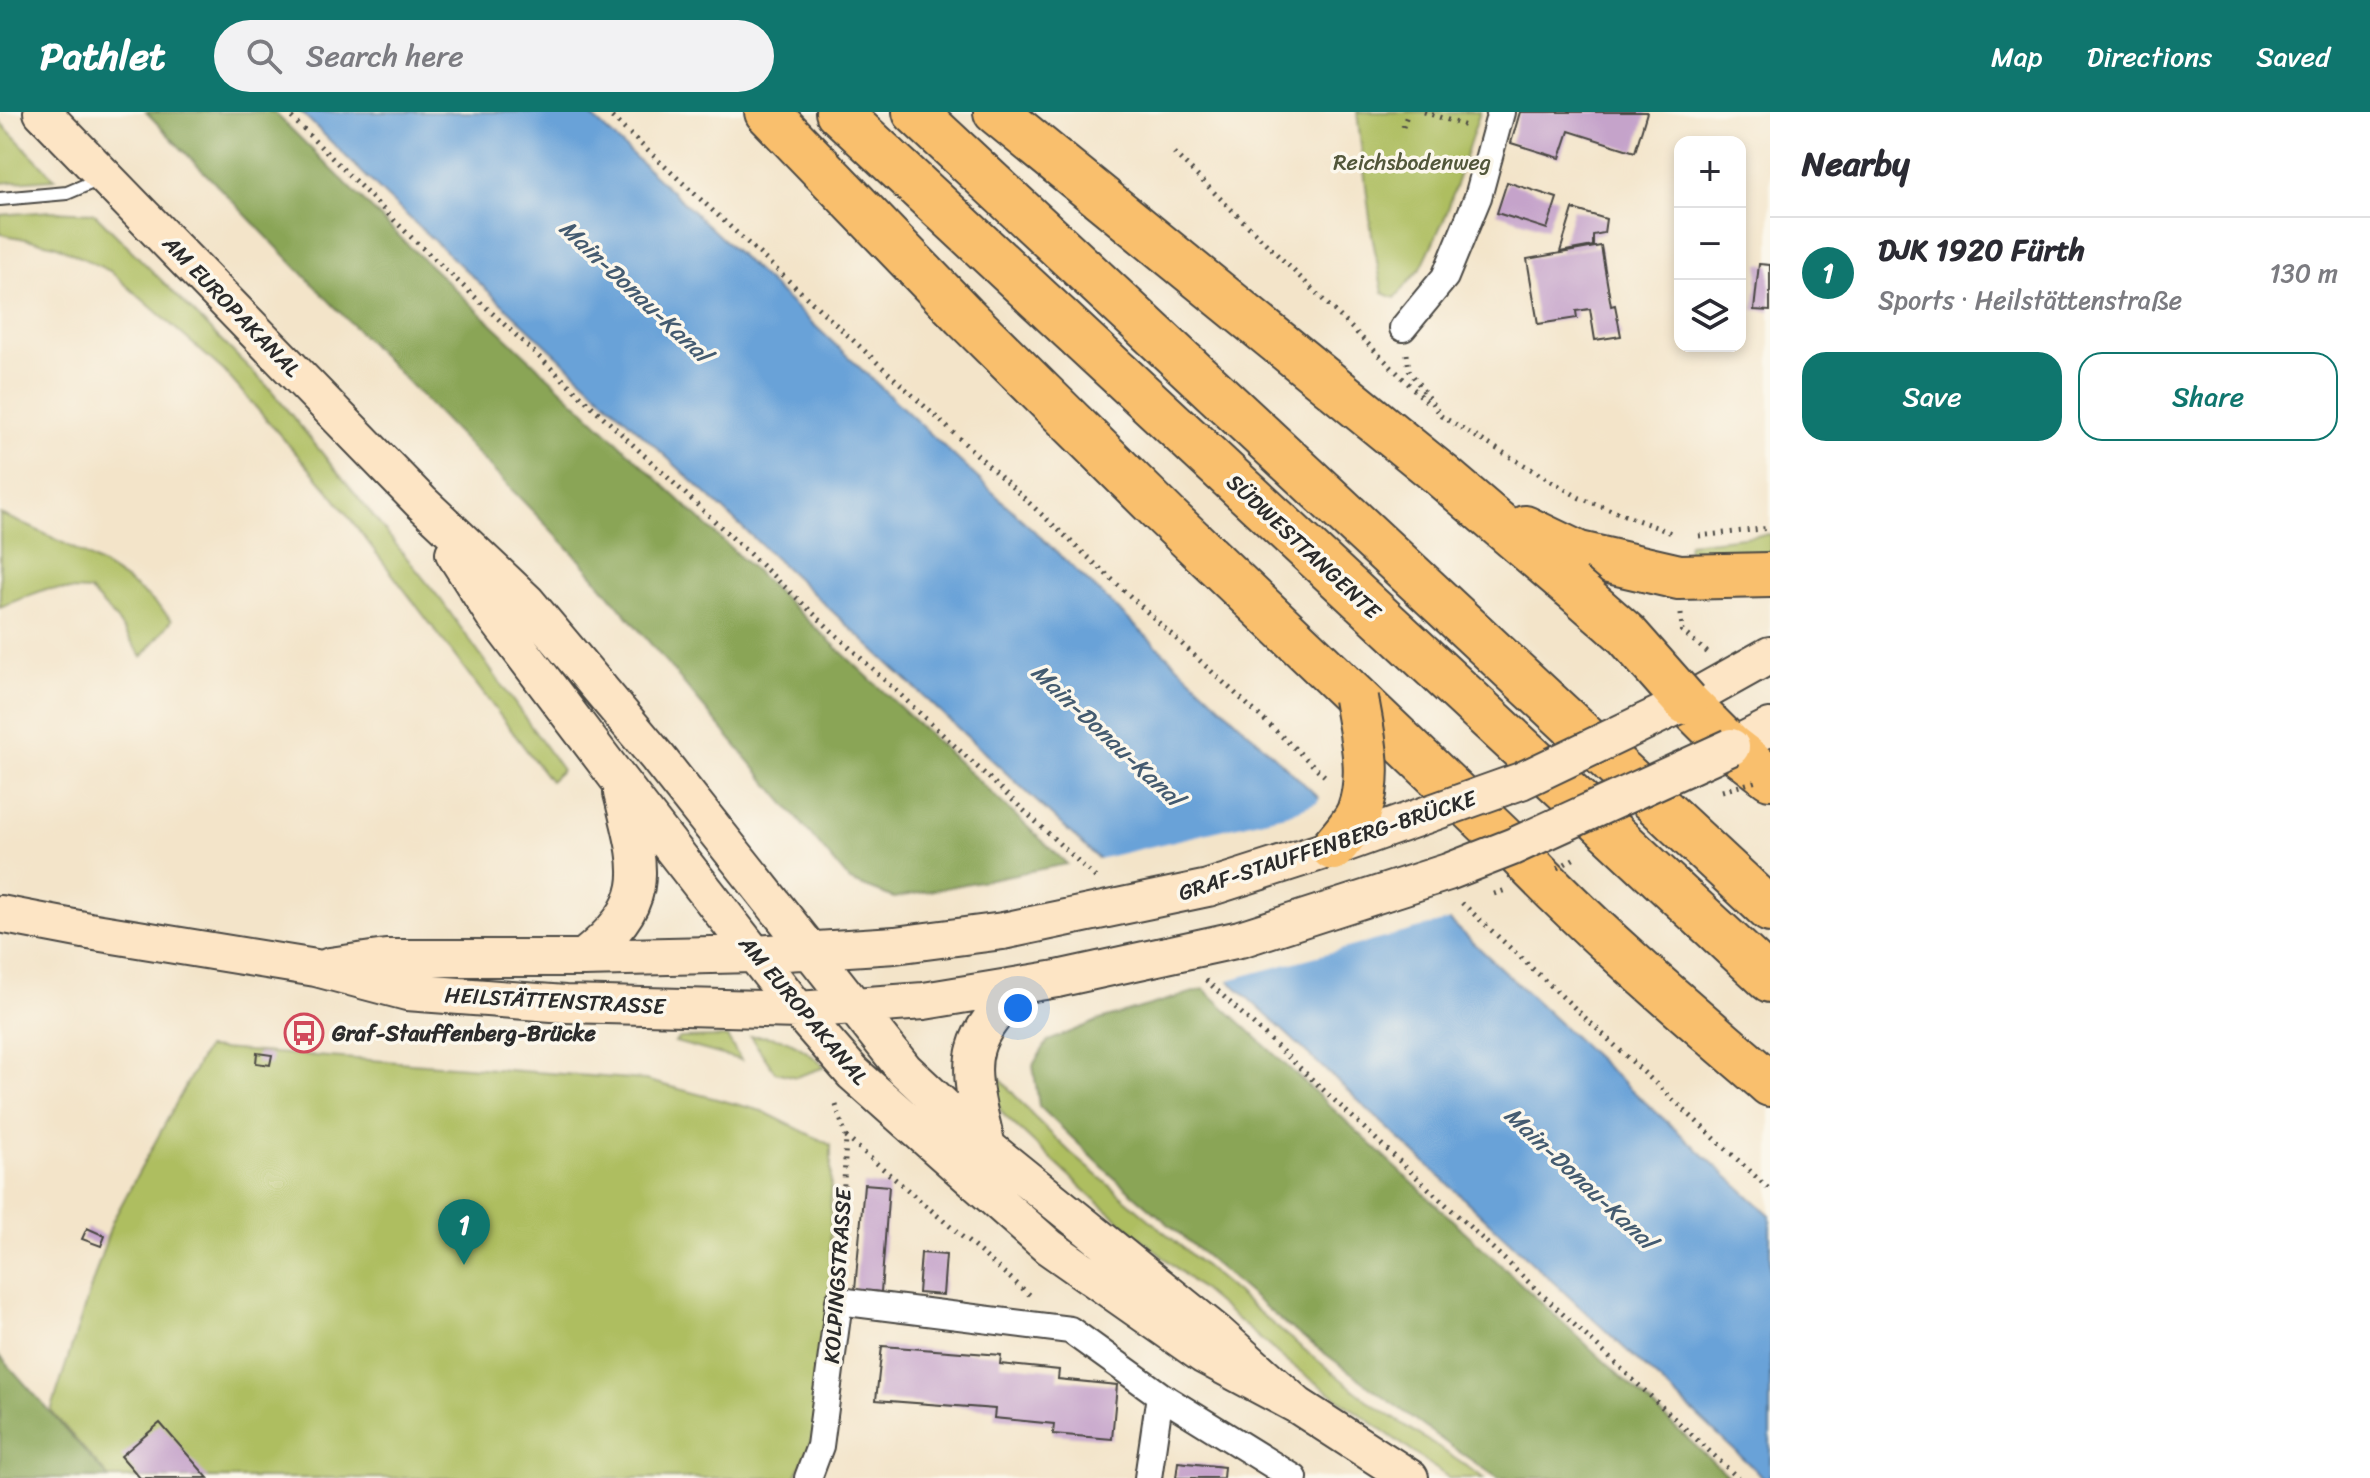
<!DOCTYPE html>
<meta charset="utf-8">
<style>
:root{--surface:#fff;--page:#f2f2f3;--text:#2b2b33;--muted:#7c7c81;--line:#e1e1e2;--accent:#0f766e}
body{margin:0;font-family:Sriracha,sans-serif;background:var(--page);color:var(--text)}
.controls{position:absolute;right:24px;top:24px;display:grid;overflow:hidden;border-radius:16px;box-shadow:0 4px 12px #0003}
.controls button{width:72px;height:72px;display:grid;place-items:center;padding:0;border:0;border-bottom:2px solid var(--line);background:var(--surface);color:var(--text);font:40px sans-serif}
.you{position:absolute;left:1018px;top:896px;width:28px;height:28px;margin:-20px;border:6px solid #fff;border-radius:50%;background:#1a73e8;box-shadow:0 0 0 12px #1a73e833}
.badge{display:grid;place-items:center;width:52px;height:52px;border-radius:50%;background:var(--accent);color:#fff;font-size:26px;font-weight:700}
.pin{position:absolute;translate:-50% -66px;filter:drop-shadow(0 2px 4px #0008)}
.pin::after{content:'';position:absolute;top:42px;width:28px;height:24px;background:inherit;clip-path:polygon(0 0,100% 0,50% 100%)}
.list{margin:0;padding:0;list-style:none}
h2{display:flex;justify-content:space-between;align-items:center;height:104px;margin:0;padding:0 32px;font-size:34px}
h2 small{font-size:26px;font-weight:400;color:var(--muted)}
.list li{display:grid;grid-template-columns:52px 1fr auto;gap:24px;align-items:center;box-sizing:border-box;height:112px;padding:0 32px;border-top:2px solid var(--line)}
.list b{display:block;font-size:30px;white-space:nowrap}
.list p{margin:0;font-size:26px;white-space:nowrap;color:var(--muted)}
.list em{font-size:26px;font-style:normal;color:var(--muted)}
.actions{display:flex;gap:16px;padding:24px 32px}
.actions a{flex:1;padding:18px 0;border:2px solid var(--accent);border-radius:24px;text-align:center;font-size:28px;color:var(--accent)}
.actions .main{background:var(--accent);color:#fff}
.icon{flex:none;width:44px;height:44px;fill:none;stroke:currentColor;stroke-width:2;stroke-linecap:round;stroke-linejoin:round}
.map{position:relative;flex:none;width:1770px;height:1366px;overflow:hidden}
header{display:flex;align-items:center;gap:48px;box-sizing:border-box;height:112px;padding:0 40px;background:var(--accent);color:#fff}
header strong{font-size:38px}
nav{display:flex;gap:44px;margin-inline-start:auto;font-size:28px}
.search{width:560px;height:72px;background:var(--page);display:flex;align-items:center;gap:20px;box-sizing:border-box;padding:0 28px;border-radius:44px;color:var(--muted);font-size:30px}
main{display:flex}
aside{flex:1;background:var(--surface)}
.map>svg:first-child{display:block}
.green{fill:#aebe61;stroke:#6c7446;stroke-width:2}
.forest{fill:#8aa557;stroke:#5a6841;stroke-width:2}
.water{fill:#69a2d8;stroke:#4a6682;stroke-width:2}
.pier{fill:#f3e4c9}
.building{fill:#c5a3ca}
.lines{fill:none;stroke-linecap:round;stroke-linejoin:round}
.lane-casing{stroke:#494743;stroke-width:16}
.street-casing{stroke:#494743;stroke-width:30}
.secondary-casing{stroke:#494743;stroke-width:40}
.highway-casing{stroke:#494743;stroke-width:48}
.path{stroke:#494743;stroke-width:5;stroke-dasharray:2 6;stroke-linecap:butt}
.lane{stroke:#fff;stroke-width:12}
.street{stroke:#fff;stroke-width:26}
.secondary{stroke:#fde5c5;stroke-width:36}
.highway{stroke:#f9bf6d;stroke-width:44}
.secondary-bridge-casing{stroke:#494743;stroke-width:40;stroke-linecap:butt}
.highway-bridge-casing{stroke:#494743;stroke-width:48;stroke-linecap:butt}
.path-bridge{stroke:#494743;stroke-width:5;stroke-dasharray:2 6;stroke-linecap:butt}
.secondary-bridge{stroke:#fde5c5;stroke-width:36}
.highway-bridge{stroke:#f9bf6d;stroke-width:44}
.labels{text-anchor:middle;stroke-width:7;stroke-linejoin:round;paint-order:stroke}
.park-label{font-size:22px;fill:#52573b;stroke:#fbf7ec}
.street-label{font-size:22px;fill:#2b2b2b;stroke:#fbf7ec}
.poi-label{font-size:22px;font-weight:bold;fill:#2b2b2b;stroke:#fbf7ec;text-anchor:start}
.water-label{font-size:24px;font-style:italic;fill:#445b70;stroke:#fbf7ec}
</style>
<header>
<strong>Pathlet</strong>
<div class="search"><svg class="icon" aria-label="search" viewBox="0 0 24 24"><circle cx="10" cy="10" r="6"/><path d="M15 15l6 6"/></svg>Search here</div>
<nav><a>Map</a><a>Directions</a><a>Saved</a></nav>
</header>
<main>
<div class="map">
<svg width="1770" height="1366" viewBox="0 0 1770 1366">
<rect width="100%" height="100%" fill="#fbf7ec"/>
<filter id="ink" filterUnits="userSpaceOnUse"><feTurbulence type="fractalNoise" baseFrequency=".0125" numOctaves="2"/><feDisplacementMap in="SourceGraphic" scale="16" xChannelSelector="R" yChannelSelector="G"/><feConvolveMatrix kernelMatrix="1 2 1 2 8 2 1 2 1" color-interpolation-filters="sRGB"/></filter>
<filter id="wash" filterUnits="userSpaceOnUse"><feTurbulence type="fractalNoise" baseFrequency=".006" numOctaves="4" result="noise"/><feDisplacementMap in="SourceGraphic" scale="32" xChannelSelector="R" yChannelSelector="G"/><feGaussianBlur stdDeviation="1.8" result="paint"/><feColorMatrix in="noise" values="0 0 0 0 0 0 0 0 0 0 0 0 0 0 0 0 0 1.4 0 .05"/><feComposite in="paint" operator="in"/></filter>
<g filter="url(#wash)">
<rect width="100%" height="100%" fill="#f3e4c9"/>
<path class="green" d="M 1357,0 L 1480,0 L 1446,103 L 1421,156 L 1395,186 L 1383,181 L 1372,123 Z
M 0,10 L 55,67 L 0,71 Z
M 51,99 L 94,101 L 271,278 L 441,488 L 562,658 L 550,669 L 329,379 L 224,259 L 110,159 L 55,133 L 0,122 L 0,103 Z
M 0,402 C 58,426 130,462 172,508 L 142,545 L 116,507 L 90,479 L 46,477 L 0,495 Z
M 1770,422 L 1770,446 L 1687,447 L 1689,431 Z
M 750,924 C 784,923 800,932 825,955 L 796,965 L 775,960 Z
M 727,925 L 741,948 L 675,930 L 679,926 Z
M 206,936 L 645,968 L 762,999 L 831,1033 L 830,1196 L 812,1329 L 795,1366 L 109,1366 L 51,1299 L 112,1110 Z
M 991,956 L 1031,1002 L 1071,1041 L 1275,1214 L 1368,1289 L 1484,1366 L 1449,1366 L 1290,1252 L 1093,1086 L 1003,1002 L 993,985 Z"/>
<path class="forest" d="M 146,0 L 274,0 L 408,133 L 1067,752 L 894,786 L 850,769 L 581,449 Z
M 1204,877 L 1730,1366 L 1498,1366 L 1449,1333 L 1285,1212 L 1111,1063 L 1039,994 L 1033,953 L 1048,929 L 1100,908 Z
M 0,1244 L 109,1366 L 0,1366 Z"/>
<path class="water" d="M 301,0 L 587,0 L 1604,953 L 1770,1103 L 1770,1366 L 1764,1366 L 386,84 Z"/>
<path class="pier" d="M 1322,683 L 1454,807 L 1225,869 L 1094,748 L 1289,702 L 1317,690 Z"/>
<g id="blocks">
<path class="building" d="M 1520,0 L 1647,0 L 1635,40 L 1569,19 L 1560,46 L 1511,31 Z
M 1507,70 L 1557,86 L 1547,117 L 1497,101 Z
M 1573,97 L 1606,107 L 1604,121 L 1593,123 L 1593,134 L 1560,140 Z
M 1601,134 L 1611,194 L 1615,193 L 1621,224 L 1595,228 L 1590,197 L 1576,199 L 1577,206 L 1538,212 L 1527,147 Z
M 1759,152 L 1770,153 L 1770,199 L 1754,198 Z
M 257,941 L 272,943 L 270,953 L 256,951 Z
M 864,1072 L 889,1074 L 881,1180 L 855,1178 Z
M 87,1116 L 105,1124 L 101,1134 L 82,1127 Z
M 921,1141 L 946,1143 L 943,1183 L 918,1181 Z
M 882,1234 L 1001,1243 L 1000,1252 L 1059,1258 L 1058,1267 L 1117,1273 L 1112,1327 L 1053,1322 L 1054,1312 L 994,1306 L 995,1297 L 876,1288 Z
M 160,1311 L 208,1366 L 140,1366 L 121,1344 Z
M 1178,1350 L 1224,1355 L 1223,1366 L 1176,1366 Z"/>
</g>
</g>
<g filter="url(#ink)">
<use href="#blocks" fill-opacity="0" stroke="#494743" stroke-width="2"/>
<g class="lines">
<g class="lane-casing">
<path id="lane" d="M 0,87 L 67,81 L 100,67"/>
</g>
<g class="street-casing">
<path id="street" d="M 1403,216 L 1445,165 L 1478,85 L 1501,0
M 808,1366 L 820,1334 L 839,1189 L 1070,1218 L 1160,1283 L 1294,1366
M 1148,1366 L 1160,1283"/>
</g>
<g class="secondary-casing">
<path id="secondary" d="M 42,0 L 421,390 L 527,490 L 658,646 L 904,957 L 987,1035 L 1217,1221 L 1297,1293
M 454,441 L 493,502 L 619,668 L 798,898 L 853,961 L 1049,1135 L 1203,1243 L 1297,1293 L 1410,1366
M 1686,590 L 1770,543
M 1731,635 L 1770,615
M 0,802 L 89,819 L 316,856 L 407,880 L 565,892 L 798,898 L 924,889 L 1057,867
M 583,846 C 653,790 642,761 622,681
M 330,854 L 386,846 L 583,846 L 754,842 L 895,833 L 1003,819
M 987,1035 C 981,1005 967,965 976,936 C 982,913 1004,892 1019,874"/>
</g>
<g class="highway-casing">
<path id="highway" d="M 767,0 L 964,204 L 1166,404 L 1512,735 C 1592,820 1682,896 1770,972
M 838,0 L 1770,868
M 915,0 L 1770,798
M 996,0 L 1440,362 L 1571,474
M 1525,416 L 1579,442 L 1679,465 L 1770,463
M 1686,590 L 1731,635 L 1770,665"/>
</g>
<path class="path" d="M 286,0 L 413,127 L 1096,766
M 606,0 L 1328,667
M 1424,0 L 1469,15
M 1403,15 L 1408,0
M 1174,41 L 1430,293
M 1407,242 L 1409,258 L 1441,304 L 1580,386 L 1674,422
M 1699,424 L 1770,416
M 1681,502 L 1682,519 L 1708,541
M 1462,791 L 1770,1078
M 1206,868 L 1738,1366
M 836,993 L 846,1025 L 840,1162
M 846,1025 L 1030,1183"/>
<use href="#lane" class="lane"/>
<use href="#street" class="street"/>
<use href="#secondary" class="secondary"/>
<use href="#highway" class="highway"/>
<g class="secondary-bridge-casing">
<path id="secondary-bridge" d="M 1003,819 L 1208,776 L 1333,736 L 1521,669 L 1686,590
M 1057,867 L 1240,827 L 1448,760 L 1512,735 L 1731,635"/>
</g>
<g class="highway-bridge-casing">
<path id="highway-bridge" d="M 1571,474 L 1626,522 L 1686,590
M 1333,736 C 1342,725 1354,712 1359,700 C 1373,663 1362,623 1356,586"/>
</g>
<path class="path-bridge" d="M 1722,679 L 1757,669
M 1558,756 L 1575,746
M 1494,782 L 1506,778"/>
<use href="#secondary-bridge" class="secondary-bridge"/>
<use href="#highway-bridge" class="highway-bridge"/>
</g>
</g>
<defs>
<g id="bus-ring" transform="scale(2)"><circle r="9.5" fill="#fbf7ec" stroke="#d1495b" stroke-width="1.5"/><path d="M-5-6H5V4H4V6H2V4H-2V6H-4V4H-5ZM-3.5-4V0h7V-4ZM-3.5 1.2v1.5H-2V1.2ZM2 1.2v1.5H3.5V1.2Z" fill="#d1495b"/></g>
</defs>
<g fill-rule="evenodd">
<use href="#bus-ring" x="304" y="921"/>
</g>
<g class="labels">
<g class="park-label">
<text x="1412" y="58">Reichsbodenweg</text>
</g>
<g class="street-label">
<text transform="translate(232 194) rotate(46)" y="8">AM EUROPAKANAL</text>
<text transform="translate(1304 434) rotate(43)" y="8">SÜDWESTTANGENTE</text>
<text transform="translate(1327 733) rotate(-18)" y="8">GRAF-STAUFFENBERG-BRÜCKE</text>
<text transform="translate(555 888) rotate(3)" y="8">HEILSTÄTTENSTRASSE</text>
<text transform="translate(804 898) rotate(50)" y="8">AM EUROPAKANAL</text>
<text transform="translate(837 1164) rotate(-86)" y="8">KOLPINGSTRASSE</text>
</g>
<g class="poi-label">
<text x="332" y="929">Graf-Stauffenberg-Brücke</text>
</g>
<g class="water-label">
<text transform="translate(635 179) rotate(43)" y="8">Main-Donau-Kanal</text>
<text transform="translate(1107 623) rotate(43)" y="8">Main-Donau-Kanal</text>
<text transform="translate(1580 1066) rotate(43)" y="8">Main-Donau-Kanal</text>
</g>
</g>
</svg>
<div class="controls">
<button>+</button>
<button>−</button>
<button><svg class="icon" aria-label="layers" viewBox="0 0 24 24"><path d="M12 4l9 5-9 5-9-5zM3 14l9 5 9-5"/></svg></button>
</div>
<div class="you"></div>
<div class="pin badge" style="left:464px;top:1153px">1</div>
</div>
<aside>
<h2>Nearby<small></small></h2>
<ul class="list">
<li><span class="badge">1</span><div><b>DJK 1920 Fürth</b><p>Sports · Heilstättenstraße</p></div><em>130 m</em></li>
</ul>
<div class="actions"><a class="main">Save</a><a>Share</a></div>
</aside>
</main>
